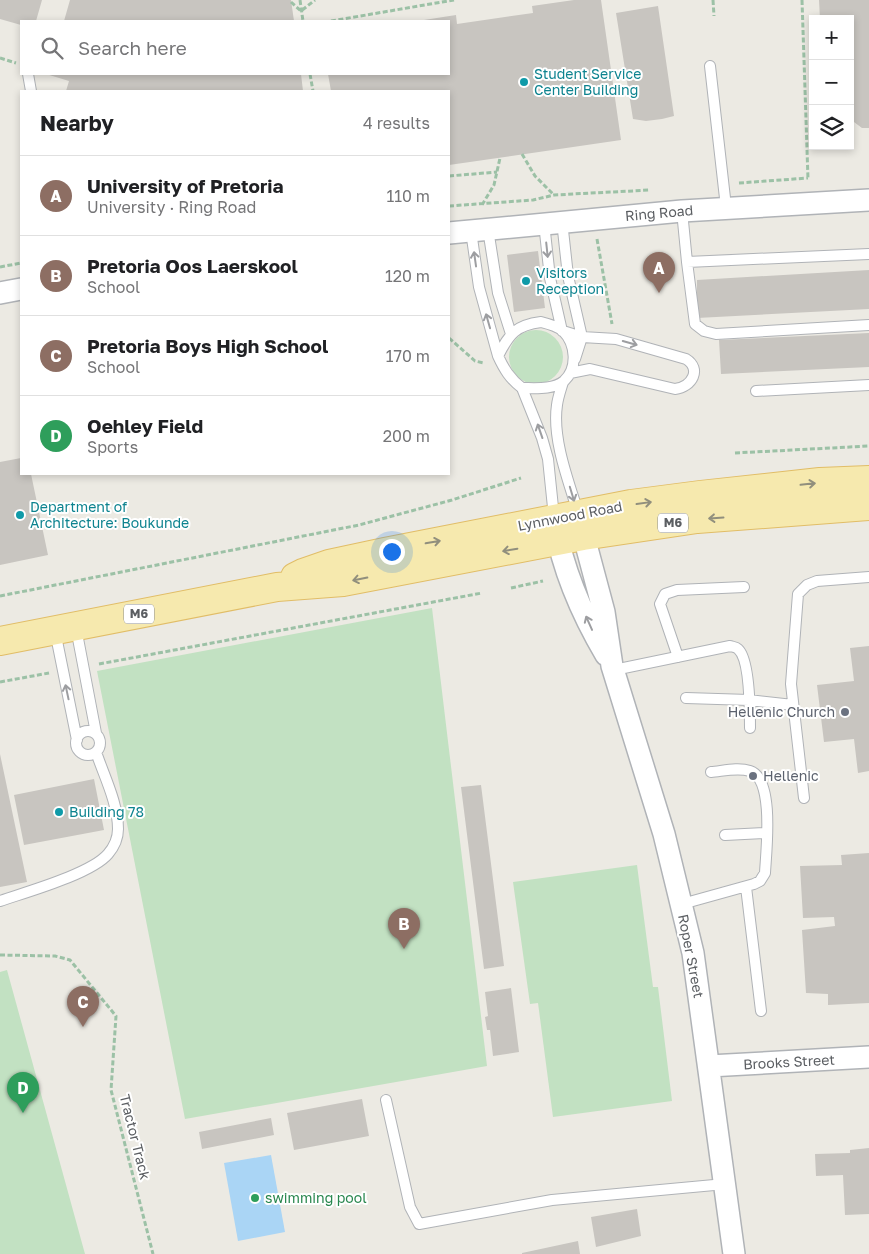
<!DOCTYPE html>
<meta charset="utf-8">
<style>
:root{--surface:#fff;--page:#f6f6f6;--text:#202124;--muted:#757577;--line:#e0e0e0;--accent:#0f766e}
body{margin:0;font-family:"Golos Text",sans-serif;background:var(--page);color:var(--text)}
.controls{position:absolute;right:15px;top:15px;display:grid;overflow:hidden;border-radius:0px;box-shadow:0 2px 8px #0003}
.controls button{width:45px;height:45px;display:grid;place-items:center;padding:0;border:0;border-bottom:1px solid var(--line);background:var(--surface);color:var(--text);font:25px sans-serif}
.you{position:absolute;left:391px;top:551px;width:18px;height:18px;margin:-12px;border:4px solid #fff;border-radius:50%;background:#1a73e8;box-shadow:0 0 0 8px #1a73e833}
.badge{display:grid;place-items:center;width:32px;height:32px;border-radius:50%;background:var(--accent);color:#fff;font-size:16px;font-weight:700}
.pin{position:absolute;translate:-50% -41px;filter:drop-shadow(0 1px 2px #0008)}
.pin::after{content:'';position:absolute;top:26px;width:18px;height:15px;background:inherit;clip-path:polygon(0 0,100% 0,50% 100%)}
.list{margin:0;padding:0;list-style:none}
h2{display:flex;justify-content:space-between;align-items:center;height:65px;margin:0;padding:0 20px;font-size:21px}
h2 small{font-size:16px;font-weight:400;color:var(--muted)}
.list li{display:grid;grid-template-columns:32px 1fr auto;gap:15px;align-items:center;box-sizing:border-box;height:80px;padding:0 20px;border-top:1px solid var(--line)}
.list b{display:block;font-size:19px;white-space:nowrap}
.list p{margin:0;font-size:16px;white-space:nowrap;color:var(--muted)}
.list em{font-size:16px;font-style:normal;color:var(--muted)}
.icon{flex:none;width:28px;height:28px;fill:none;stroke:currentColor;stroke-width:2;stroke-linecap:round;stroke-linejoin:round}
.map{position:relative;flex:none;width:869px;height:1254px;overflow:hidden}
.search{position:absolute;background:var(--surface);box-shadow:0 2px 8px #0003;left:20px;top:20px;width:430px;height:55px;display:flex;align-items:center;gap:12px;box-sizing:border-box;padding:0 18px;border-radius:0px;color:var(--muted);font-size:19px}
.panel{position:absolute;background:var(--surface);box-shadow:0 2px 8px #0003;left:20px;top:90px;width:430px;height:385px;border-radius:0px}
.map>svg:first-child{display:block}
.green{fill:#c2e1c2}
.water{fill:#aad5f5}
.building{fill:#c8c5c0}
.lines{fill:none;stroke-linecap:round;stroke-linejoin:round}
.service-casing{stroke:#b0b3b7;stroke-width:12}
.minor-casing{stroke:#b0b3b7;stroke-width:24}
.primary-casing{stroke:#e1bd67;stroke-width:30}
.path{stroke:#9cc1a6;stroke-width:3;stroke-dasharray:5 2.5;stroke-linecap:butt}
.service{stroke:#fff;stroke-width:10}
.minor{stroke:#fff;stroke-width:21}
.primary{stroke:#f6e9ae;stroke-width:28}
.oneway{stroke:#9d9ea1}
.oneway2{stroke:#918f7d}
.culture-dot{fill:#0f9aa8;stroke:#fff;stroke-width:2}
.worship-dot{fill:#6b7280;stroke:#fff;stroke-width:2}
.leisure-dot{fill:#2e9e5b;stroke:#fff;stroke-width:2}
.labels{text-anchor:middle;stroke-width:4;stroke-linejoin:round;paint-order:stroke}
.shield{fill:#fff;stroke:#8c8e91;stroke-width:1}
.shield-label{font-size:12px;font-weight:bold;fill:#5b5e62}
.culture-label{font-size:14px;fill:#0d838f;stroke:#fff;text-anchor:start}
.street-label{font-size:14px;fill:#5b5e62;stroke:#fff}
.worship-label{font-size:14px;fill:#5b616d;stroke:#fff;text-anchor:end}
.leisure-label{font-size:14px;fill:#27864d;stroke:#fff;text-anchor:start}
</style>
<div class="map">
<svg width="869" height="1254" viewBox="0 0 869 1254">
<rect width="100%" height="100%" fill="#eceae3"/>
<path class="green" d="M509 357a27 27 0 1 1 54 0a27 27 0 1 1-54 0Z
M 432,608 L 487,1066 L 185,1119 L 97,671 Z
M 637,865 L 653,987 L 658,987 L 672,1101 L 553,1117 L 538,1003 L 530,1004 L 513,882 Z
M 7,970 L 85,1254 L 0,1254 L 0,972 Z"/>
<path class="water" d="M 271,1155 L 285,1232 L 238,1241 L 224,1163 Z"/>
<path class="building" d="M 0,0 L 42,0 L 36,21 L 21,21 L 21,25 L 0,19 Z
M 70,0 L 291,0 L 294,21 L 64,21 Z
M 574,0 L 601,0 L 621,140 L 449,165 L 449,91 L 331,91 L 328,74 L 449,74 L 449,21 L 424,20 L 456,15 L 457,24 L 533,13 L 532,6 Z
M 819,0 L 869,0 L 869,128 L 862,128 L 850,119 L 850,19 L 820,19 Z
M 658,6 L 674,116 L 662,119 L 646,121 L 633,119 L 616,13 Z
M 46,74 L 301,74 L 303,91 L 66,91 L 69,81 Z
M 538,251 L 545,308 L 514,312 L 507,255 Z
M 869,270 L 869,309 L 697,318 L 697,280 Z
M 869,333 L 869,367 L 721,374 L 719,340 Z
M 21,458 L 21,474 L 31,474 L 48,555 L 0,565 L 0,462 Z
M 869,646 L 869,771 L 858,773 L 854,739 L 824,742 L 817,685 L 854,681 L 850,648 Z
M 0,754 L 27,882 L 0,887 Z
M 94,779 L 104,830 L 24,845 L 14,795 Z
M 481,785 L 504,966 L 484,969 L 461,787 Z
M 869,853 L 869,1003 L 828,1005 L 828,994 L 806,993 L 802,930 L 835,926 L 834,917 L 803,918 L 800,866 L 842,865 L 841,855 Z
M 511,988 L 519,1052 L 493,1056 L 490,1030 L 487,1030 L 485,1017 L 488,1016 L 485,992 Z
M 362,1099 L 369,1136 L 294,1150 L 287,1113 Z
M 271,1118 L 274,1135 L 202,1149 L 199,1132 Z
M 869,1148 L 869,1214 L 845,1215 L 843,1175 L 816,1176 L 815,1154 L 850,1153 L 850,1150 Z
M 637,1209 L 641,1236 L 596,1247 L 591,1217 Z
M 578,1241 L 580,1254 L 522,1254 L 522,1253 Z"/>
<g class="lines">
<g class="service-casing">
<path id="service" d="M 710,66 L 726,207
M 28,74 L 31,91
M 682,211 L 687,262 L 869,254
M 562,221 L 568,276 L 582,337 L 575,359
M 544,223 L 550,278 L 562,331
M 488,229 L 498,293 L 511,334
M 471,231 L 479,287 L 498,356
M 687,262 L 695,324 L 704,331 L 716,334 L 869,325
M 541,322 C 549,324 557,326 563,331 C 576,344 578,368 564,381 C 553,390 535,388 522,388 C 510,379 504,369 498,356 C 509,334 516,325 541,322 Z
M 563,331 L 582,337 L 616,339 L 686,359 C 702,369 692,387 675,389 L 590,369 L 570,373
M 563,382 C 561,389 558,397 557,405 C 552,438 568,480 578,512
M 522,388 L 542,438 L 548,459 L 554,517
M 756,391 L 869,385
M 76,628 L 96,733
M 55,631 L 77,740
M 678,657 L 660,604 L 665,594 L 677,590 L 744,587
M 614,670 L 730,646 C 733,647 736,647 738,649 C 750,659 750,713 750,728
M 686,698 L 749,700 L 793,705
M76 743a12 12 0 1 1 24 0a12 12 0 1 1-24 0Z
M 804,798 L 791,684 L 798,594 L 807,585 L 817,581 L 869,577
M 725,835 L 766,833
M 746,887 L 761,1011
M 0,901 C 26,892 91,874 108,854 C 114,847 118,838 118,829 C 118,803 104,776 96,752
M 682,904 L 754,884 L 760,881 L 765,873 C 766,852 775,779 750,771 C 738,767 723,771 711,772
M 386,1100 L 410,1207 L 419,1224 L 552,1200 L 725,1184"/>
</g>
<g class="minor-casing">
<path id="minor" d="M 449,233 L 682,211 L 869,200
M 0,293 L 21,289
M 580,522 L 604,612 L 612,666 L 664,834 L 693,953 L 734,1254
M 555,525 C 563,570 583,616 606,655
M 709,1066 L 869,1057"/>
</g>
<g class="primary-casing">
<path id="primary" d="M 295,577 L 303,573 L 329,564 L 385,552 L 631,504 L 700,495 L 820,482 L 869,480
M 0,641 L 277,587 L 343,582 L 583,536 L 697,519 L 869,506"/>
</g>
<path class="path" d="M 300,0 L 303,21
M 713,0 L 714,16
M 802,0 L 808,179
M 291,2 L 301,11 L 315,0
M 331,21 L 454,0
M 0,58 L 16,63
M 310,74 L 313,91
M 522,154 L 535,176 L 554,195
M 449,176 L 497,172
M 739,183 L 808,178
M 482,205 L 494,185 L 500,158
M 449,206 L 533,200 L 554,195 L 650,190
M 597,239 L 612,324
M 0,267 L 21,263
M 449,338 L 475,361 L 484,363
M 735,453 L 869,446
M 511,588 L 543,581
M 0,596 L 359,525 L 452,500 L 521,478
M 99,664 L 482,593
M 0,682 L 49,673
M 0,955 L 55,956 L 70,960 L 116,1016 L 111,1090 L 153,1254"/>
<use href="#service" class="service"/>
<use href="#minor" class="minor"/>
<use href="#primary" class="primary"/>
</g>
<defs><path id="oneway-shaft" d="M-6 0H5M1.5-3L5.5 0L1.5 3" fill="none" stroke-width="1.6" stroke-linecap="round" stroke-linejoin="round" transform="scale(1.25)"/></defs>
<g class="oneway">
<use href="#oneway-shaft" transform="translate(547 250) rotate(84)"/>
<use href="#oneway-shaft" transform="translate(475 259) rotate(-98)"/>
<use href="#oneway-shaft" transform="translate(488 321) rotate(-106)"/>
<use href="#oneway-shaft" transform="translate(630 343) rotate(16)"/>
<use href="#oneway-shaft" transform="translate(540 431) rotate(-109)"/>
<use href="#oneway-shaft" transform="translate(572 494) rotate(73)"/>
<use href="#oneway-shaft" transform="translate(589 623) rotate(-114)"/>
<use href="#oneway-shaft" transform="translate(67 692) rotate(-102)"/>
</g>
<g class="oneway2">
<use href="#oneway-shaft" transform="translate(808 484) rotate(-6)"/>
<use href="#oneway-shaft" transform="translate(644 503) rotate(-8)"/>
<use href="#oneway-shaft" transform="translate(716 518) rotate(176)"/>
<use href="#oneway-shaft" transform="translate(433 542) rotate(-10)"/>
<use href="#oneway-shaft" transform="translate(510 550) rotate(170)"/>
<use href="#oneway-shaft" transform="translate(360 579) rotate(169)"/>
</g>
<g class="culture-dot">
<circle cx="524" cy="82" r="5"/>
<circle cx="526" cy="281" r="5"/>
<circle cx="20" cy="515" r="5"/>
<circle cx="59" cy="812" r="5"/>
</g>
<g class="worship-dot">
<circle cx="845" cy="712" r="5"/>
<circle cx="753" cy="776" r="5"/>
</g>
<circle class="leisure-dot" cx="255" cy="1198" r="5"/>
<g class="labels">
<g class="shield">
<rect x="658" y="513.5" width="30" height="19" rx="4"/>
<rect x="124" y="604.5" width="30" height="19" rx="4"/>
</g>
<g class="shield-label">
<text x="673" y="527">M6</text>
<text x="139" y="618">M6</text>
</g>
<g class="culture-label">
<text x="534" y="79">Student Service<tspan x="534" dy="16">Center Building</tspan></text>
<text x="536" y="278">Visitors<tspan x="536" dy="16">Reception</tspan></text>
<text x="30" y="512">Department of<tspan x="30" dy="16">Architecture: Boukunde</tspan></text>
<text x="69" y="817">Building 78</text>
</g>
<g class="street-label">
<text transform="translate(659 213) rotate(-5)" y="5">Ring Road</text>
<text transform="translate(570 516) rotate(-11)" y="5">Lynnwood Road</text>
<text transform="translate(691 956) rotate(79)" y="5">Roper Street</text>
<text transform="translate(789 1062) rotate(-3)" y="5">Brooks Street</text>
<text transform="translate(135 1137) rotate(76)" y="5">Tractor Track</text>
</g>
<g class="worship-label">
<text x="835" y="717">Hellenic Church</text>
<text x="763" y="781" text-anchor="start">Hellenic</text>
</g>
<g class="leisure-label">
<text x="265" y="1203">swimming pool</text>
</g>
</g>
</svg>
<div class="controls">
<button>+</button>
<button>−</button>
<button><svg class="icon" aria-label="layers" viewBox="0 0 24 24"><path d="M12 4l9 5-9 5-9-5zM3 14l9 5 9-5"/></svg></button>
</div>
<div class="you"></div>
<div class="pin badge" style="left:659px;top:293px;background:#8d6e63">A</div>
<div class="pin badge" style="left:404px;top:949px;background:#8d6e63">B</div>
<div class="pin badge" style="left:83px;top:1027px;background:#8d6e63">C</div>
<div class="pin badge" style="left:23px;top:1113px;background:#2e9e5b">D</div>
<div class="search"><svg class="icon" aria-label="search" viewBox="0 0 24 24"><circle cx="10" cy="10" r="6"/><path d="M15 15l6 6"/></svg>Search here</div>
<section class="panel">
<h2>Nearby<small>4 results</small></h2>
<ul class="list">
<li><span class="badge" style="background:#8d6e63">A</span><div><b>University of Pretoria</b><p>University · Ring Road</p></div><em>110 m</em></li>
<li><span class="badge" style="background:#8d6e63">B</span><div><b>Pretoria Oos Laerskool</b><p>School</p></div><em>120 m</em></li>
<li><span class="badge" style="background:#8d6e63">C</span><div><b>Pretoria Boys High School</b><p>School</p></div><em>170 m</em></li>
<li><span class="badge" style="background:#2e9e5b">D</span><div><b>Oehley Field</b><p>Sports</p></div><em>200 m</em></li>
</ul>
</section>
</div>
